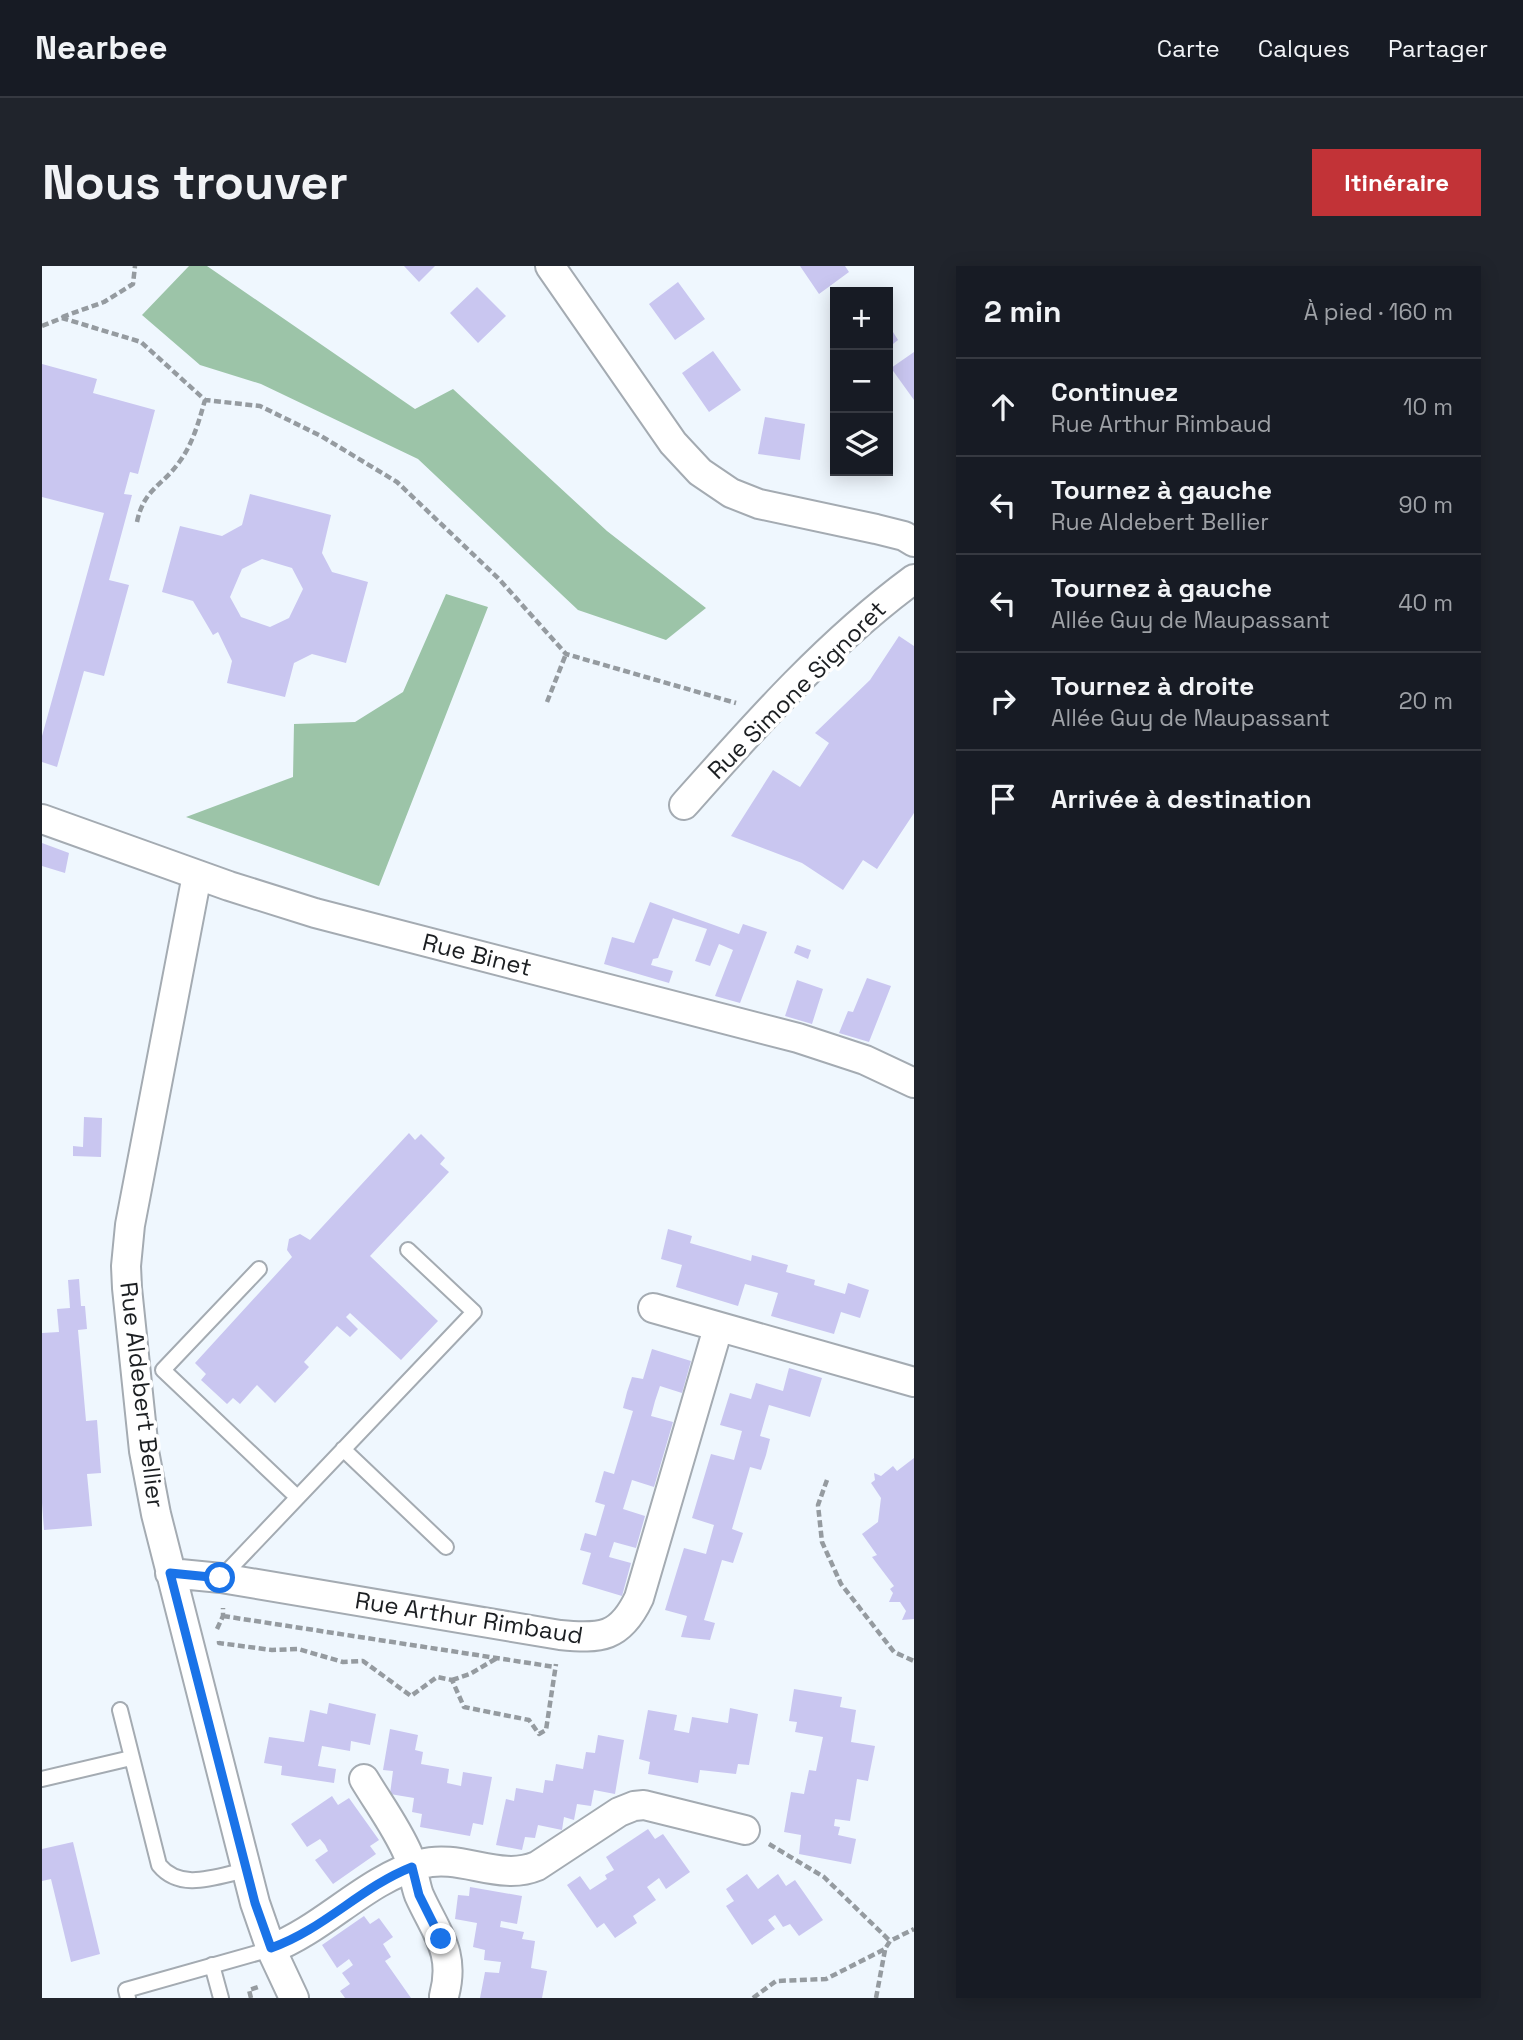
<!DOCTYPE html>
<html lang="fr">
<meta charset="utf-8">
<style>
:root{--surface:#171b24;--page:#20242c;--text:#f1f3f6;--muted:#9ea1a6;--line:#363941;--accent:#c23337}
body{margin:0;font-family:"Space Grotesk",sans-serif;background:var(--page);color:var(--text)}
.controls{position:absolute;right:21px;top:21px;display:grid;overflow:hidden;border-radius:0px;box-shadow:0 4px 18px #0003}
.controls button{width:63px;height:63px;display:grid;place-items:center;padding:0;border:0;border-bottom:2px solid var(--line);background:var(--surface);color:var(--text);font:35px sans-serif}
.stop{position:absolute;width:21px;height:21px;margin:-16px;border:5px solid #1a73e8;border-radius:50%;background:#fff}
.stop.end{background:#1a73e8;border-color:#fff;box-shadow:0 2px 7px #0008}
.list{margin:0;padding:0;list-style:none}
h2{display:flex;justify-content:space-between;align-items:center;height:91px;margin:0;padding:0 28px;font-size:30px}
h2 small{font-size:23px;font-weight:400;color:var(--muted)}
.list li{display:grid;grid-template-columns:46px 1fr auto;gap:21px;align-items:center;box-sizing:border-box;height:98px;padding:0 28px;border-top:2px solid var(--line)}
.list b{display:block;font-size:26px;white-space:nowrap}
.list p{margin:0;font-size:23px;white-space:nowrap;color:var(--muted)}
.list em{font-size:23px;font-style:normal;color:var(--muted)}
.icon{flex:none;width:38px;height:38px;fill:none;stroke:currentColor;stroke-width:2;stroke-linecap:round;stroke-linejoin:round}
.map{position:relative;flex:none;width:872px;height:1732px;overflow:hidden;border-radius:0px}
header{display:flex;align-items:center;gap:42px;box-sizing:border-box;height:98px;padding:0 35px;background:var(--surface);border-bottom:2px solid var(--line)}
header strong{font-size:33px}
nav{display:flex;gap:38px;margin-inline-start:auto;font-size:24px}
.intro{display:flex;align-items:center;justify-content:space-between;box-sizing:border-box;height:168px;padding:0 42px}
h1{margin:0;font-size:49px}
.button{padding:18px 32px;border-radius:0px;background:var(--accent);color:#fff;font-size:24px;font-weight:700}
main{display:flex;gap:42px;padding:0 42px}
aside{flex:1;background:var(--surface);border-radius:0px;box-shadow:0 4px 18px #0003}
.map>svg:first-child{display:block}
.forest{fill:#9cc4a8}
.building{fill:#c9c6f0;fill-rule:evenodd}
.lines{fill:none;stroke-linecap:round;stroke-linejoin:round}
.lane-casing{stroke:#a4abb2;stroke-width:18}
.street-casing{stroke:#a4abb2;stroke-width:32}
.path{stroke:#959ba0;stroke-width:4.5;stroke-dasharray:7 3.5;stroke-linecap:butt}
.lane{stroke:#fff;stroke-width:14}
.street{stroke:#fff;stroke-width:28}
.route{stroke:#1a73e8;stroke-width:9}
.labels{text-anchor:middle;stroke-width:7;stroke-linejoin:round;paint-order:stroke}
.street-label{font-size:24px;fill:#1c1f22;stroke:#fff}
</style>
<header>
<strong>Nearbee</strong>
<nav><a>Carte</a><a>Calques</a><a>Partager</a></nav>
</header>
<div class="intro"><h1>Nous trouver</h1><a class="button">Itinéraire</a></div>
<main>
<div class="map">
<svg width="872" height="1732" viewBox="0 0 872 1732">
<rect width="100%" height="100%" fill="#eff7fe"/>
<path class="forest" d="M 147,0 L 165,0 L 373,143 L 411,123 L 565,265 L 664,342 L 624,374 L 536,344 L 376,193 L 219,118 L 158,99 L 100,49 Z
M 404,328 L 446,341 L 337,620 L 144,551 L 251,511 L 252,458 L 313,456 L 361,426 Z"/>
<path class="building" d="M 362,0 L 393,0 L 377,16 Z
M 758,0 L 803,0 L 807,6 L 777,28 Z
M 636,16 L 663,53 L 633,74 L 607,38 Z
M 435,21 L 464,50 L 436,77 L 408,47 Z
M 846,58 L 856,74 L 846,82 Z
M 671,85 L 699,124 L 667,146 L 640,107 Z
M 872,86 L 872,134 L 849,102 Z
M 0,98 L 55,113 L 51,127 L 113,144 L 96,208 L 88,206 L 82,228 L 90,229 L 67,314 L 87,319 L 62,410 L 42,405 L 15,501 L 0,496 L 0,470 L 62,247 L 0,231 Z
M 723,151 L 763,158 L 758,194 L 716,188 Z
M 208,228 L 289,249 L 280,287 L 290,306 L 326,316 L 304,397 L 270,388 L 252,397 L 243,431 L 185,417 L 190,395 L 176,366 L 171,369 L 151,335 L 120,326 L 138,260 L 180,270 L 200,259 ZM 220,293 L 250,302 L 261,323 L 247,352 L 228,361 L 199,351 L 188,331 L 200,303 Z
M 857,370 L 872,380 L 872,547 L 835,603 L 821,594 L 801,624 L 760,597 L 689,570 L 731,504 L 758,521 L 787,477 L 773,467 L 828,414 Z
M 0,577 L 27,587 L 23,607 L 0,600 Z
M 608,636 L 697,668 L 701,658 L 725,666 L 698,737 L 673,730 L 691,684 L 677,678 L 668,700 L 653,695 L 665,663 L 633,653 L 631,652 L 616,692 L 611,693 L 609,699 L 631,705 L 627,717 L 562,698 L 570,671 L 592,677 Z
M 755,679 L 769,684 L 766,693 L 752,687 Z
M 825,712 L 849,720 L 827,776 L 797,767 L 806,745 L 811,746 Z
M 755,714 L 781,723 L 770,758 L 743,750 Z
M 42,851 L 60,852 L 59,891 L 31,890 L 31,880 L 41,881 Z
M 367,867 L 373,874 L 379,868 L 403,892 L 398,898 L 407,906 L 328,990 L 396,1055 L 359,1094 L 308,1047 L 304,1051 L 316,1063 L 308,1071 L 295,1060 L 262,1096 L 267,1101 L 233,1137 L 215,1119 L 198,1138 L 191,1132 L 185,1138 L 159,1114 L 164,1108 L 153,1097 L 250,991 L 245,984 L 247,973 L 258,968 L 268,974 Z
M 626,963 L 650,970 L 648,977 L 679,986 L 709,995 L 710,989 L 746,999 L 744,1006 L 773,1014 L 772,1019 L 803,1028 L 806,1017 L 827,1024 L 818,1052 L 799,1046 L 792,1068 L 729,1050 L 736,1027 L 703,1018 L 696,1040 L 634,1021 L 640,999 L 619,993 Z
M 37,1013 L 39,1040 L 43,1040 L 45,1063 L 36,1064 L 44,1155 L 55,1154 L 59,1207 L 45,1208 L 50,1260 L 2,1264 L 0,1237 L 0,1067 L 17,1066 L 15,1043 L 28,1042 L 26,1014 Z
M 610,1083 L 649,1095 L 640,1127 L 618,1120 L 613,1135 L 609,1150 L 631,1156 L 612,1221 L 590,1214 L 581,1243 L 603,1250 L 594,1282 L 572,1276 L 567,1291 L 589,1297 L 580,1330 L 540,1318 L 549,1287 L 538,1284 L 543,1267 L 554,1270 L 563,1239 L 553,1236 L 562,1205 L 572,1208 L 591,1145 L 581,1142 L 585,1126 L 590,1111 L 601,1113 Z
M 747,1102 L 780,1112 L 768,1151 L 727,1139 L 718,1170 L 728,1173 L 724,1189 L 719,1204 L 708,1201 L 690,1263 L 701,1267 L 691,1297 L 680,1294 L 662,1354 L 673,1357 L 668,1374 L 639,1371 L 645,1350 L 623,1344 L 642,1282 L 664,1288 L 672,1259 L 650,1252 L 669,1188 L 692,1194 L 700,1165 L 678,1159 L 688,1127 L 709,1133 L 714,1117 L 741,1125 Z
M 872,1192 L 872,1353 L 860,1354 L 864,1345 L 858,1336 L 847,1336 L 851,1327 L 848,1323 L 852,1320 L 830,1291 L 835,1289 L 820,1268 L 836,1256 L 839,1232 L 829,1217 L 833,1214 L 832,1207 L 839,1210 L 851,1200 L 855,1205 Z
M 752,1423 L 800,1431 L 798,1441 L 814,1444 L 809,1476 L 833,1480 L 826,1515 L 815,1513 L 808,1555 L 793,1553 L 792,1560 L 798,1561 L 796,1569 L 814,1573 L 809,1598 L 757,1588 L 759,1569 L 742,1566 L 749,1526 L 762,1528 L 767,1504 L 774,1505 L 781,1471 L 753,1466 L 755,1456 L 747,1455 Z
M 287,1437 L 334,1448 L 328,1479 L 309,1475 L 308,1485 L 280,1480 L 276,1500 L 294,1503 L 292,1517 L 239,1509 L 240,1500 L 222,1497 L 227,1471 L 262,1476 L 268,1444 L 285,1448 Z
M 688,1442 L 716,1448 L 707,1499 L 696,1498 L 694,1508 L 658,1504 L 656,1517 L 606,1508 L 608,1496 L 597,1493 L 606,1444 L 635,1449 L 632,1464 L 647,1467 L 650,1451 L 686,1457 Z
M 348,1463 L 376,1469 L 373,1484 L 381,1486 L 379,1498 L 407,1503 L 405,1517 L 419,1520 L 421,1506 L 450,1511 L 441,1559 L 431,1557 L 428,1570 L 378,1561 L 380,1548 L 370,1546 L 372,1532 L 348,1528 L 351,1505 L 341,1504 Z
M 556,1469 L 582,1474 L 573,1528 L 552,1524 L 549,1540 L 535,1538 L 532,1554 L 522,1551 L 520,1564 L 496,1559 L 493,1572 L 483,1571 L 480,1584 L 454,1579 L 464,1533 L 472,1535 L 474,1522 L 501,1527 L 503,1514 L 511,1515 L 514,1498 L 541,1503 L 544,1486 L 553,1487 Z
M 290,1530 L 296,1539 L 307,1532 L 337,1574 L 328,1580 L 334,1588 L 291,1618 L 273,1594 L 286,1585 L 283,1579 L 278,1573 L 265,1581 L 249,1558 Z
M 606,1563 L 613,1573 L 621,1568 L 648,1606 L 624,1623 L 617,1612 L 605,1621 L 614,1634 L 591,1650 L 595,1657 L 573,1672 L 562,1657 L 555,1662 L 525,1619 L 538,1610 L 548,1624 L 565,1613 L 563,1609 L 572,1604 L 564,1591 Z
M 31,1576 L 58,1688 L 29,1696 L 9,1613 L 0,1615 L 0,1583 Z
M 705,1608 L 716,1623 L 736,1608 L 744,1620 L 753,1614 L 781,1654 L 757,1670 L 748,1658 L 741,1661 L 733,1649 L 726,1654 L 733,1663 L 710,1679 L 684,1640 L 692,1635 L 684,1623 Z
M 428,1621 L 480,1630 L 475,1658 L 459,1655 L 458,1661 L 482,1666 L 480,1673 L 493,1675 L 489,1702 L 505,1705 L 500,1732 L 438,1732 L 443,1706 L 457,1707 L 459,1696 L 442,1694 L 443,1684 L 431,1681 L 435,1657 L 413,1653 L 416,1629 L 427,1630 Z
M 322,1650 L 328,1658 L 337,1652 L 351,1671 L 341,1678 L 349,1691 L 343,1695 L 369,1732 L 303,1732 L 298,1725 L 308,1718 L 300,1707 L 311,1699 L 307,1693 L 295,1702 L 280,1679 Z"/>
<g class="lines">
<g class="lane-casing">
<path id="lane" d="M 217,1003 L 121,1104 L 255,1231
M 301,1183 L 404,1281
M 179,1312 L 432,1046 L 366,984
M 78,1444 L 117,1599 C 139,1626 175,1610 205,1604
M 0,1513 L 89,1492
M 170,1699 L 179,1732
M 86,1732 L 84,1724 L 229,1683"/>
</g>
<g class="street-casing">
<path id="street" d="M 508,0 L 631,177 L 658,206 L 689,227 L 717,238 L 834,263 L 862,270 L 872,276
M 642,539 C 713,459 785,377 872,313
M 0,553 L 187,620 L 273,647 L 756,772 L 823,794 L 872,817
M 155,609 L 88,959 L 84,1000 L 85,1022 L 102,1185 L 114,1248 L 213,1637 L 229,1683 L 252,1732
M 611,1042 L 872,1116
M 128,1307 L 179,1312 L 518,1369 C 559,1373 578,1372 597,1332 L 676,1062
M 322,1513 C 337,1538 355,1562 366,1588 C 372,1601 372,1616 377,1629 C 394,1667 414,1686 402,1730
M 229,1683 C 283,1662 323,1614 379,1598 C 419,1587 457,1616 495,1600 L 577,1546 L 592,1540 L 602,1539 L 703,1564"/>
</g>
<path class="path" d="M 20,51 L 62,36 L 91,18 L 93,0
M 0,60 L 20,52 L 99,76 L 163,134 L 218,140 L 279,170 L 355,216 L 457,313 L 524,388 L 694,437
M 95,256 C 102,222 121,220 138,195 C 151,177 157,155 163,134
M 505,436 L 524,388
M 785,1214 L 776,1239 L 780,1276 L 799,1318 L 852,1386 L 872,1395
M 181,1350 L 513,1401
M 175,1363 L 181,1350 L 181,1342
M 177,1375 L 177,1377 L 230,1384 L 256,1383 L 301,1396 L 321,1395 L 369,1430 L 395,1411 L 410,1414 L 422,1441 L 487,1454 L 497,1468 L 504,1464 L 514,1398
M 410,1414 L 428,1408 L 455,1392
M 727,1578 L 782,1611 L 848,1675
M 209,1732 L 207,1724 L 216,1721
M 711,1732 L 734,1715 L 784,1713 L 843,1683 L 848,1675 L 872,1663
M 834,1732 L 843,1684"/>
<use href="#lane" class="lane"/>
<use href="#street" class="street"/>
</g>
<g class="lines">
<path class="route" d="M 178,1312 L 128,1307 L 213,1637 L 229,1682 C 281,1664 319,1621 370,1601 L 377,1629 L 399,1673"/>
</g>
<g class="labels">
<g class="street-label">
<text transform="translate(755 424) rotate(-45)" y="8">Rue Simone Signoret</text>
<text transform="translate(435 689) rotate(14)" y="8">Rue Binet</text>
<text transform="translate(100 1129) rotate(83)" y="8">Rue Aldebert Bellier</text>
<text transform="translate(427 1352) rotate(9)" y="8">Rue Arthur Rimbaud</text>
</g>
</g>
</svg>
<div class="controls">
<button>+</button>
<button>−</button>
<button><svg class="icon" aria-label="layers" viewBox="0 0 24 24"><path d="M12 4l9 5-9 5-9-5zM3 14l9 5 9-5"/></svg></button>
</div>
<div class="stop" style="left:178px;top:1312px"></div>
<div class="stop end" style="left:399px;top:1673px"></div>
</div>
<aside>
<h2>2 min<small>À pied · 160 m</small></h2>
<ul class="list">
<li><svg class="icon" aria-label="ahead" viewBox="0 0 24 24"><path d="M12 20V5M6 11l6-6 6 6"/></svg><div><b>Continuez</b><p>Rue Arthur Rimbaud</p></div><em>10 m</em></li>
<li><svg class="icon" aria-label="left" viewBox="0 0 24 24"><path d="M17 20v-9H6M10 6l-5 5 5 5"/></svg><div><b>Tournez à gauche</b><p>Rue Aldebert Bellier</p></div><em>90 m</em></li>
<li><svg class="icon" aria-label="left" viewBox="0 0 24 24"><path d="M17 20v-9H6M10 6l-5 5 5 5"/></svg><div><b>Tournez à gauche</b><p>Allée Guy de Maupassant</p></div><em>40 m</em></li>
<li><svg class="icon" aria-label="right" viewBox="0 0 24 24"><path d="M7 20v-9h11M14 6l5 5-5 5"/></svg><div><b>Tournez à droite</b><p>Allée Guy de Maupassant</p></div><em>20 m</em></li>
<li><svg class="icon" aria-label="arrive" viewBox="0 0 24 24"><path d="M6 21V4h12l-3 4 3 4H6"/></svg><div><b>Arrivée à destination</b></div></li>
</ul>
</aside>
</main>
